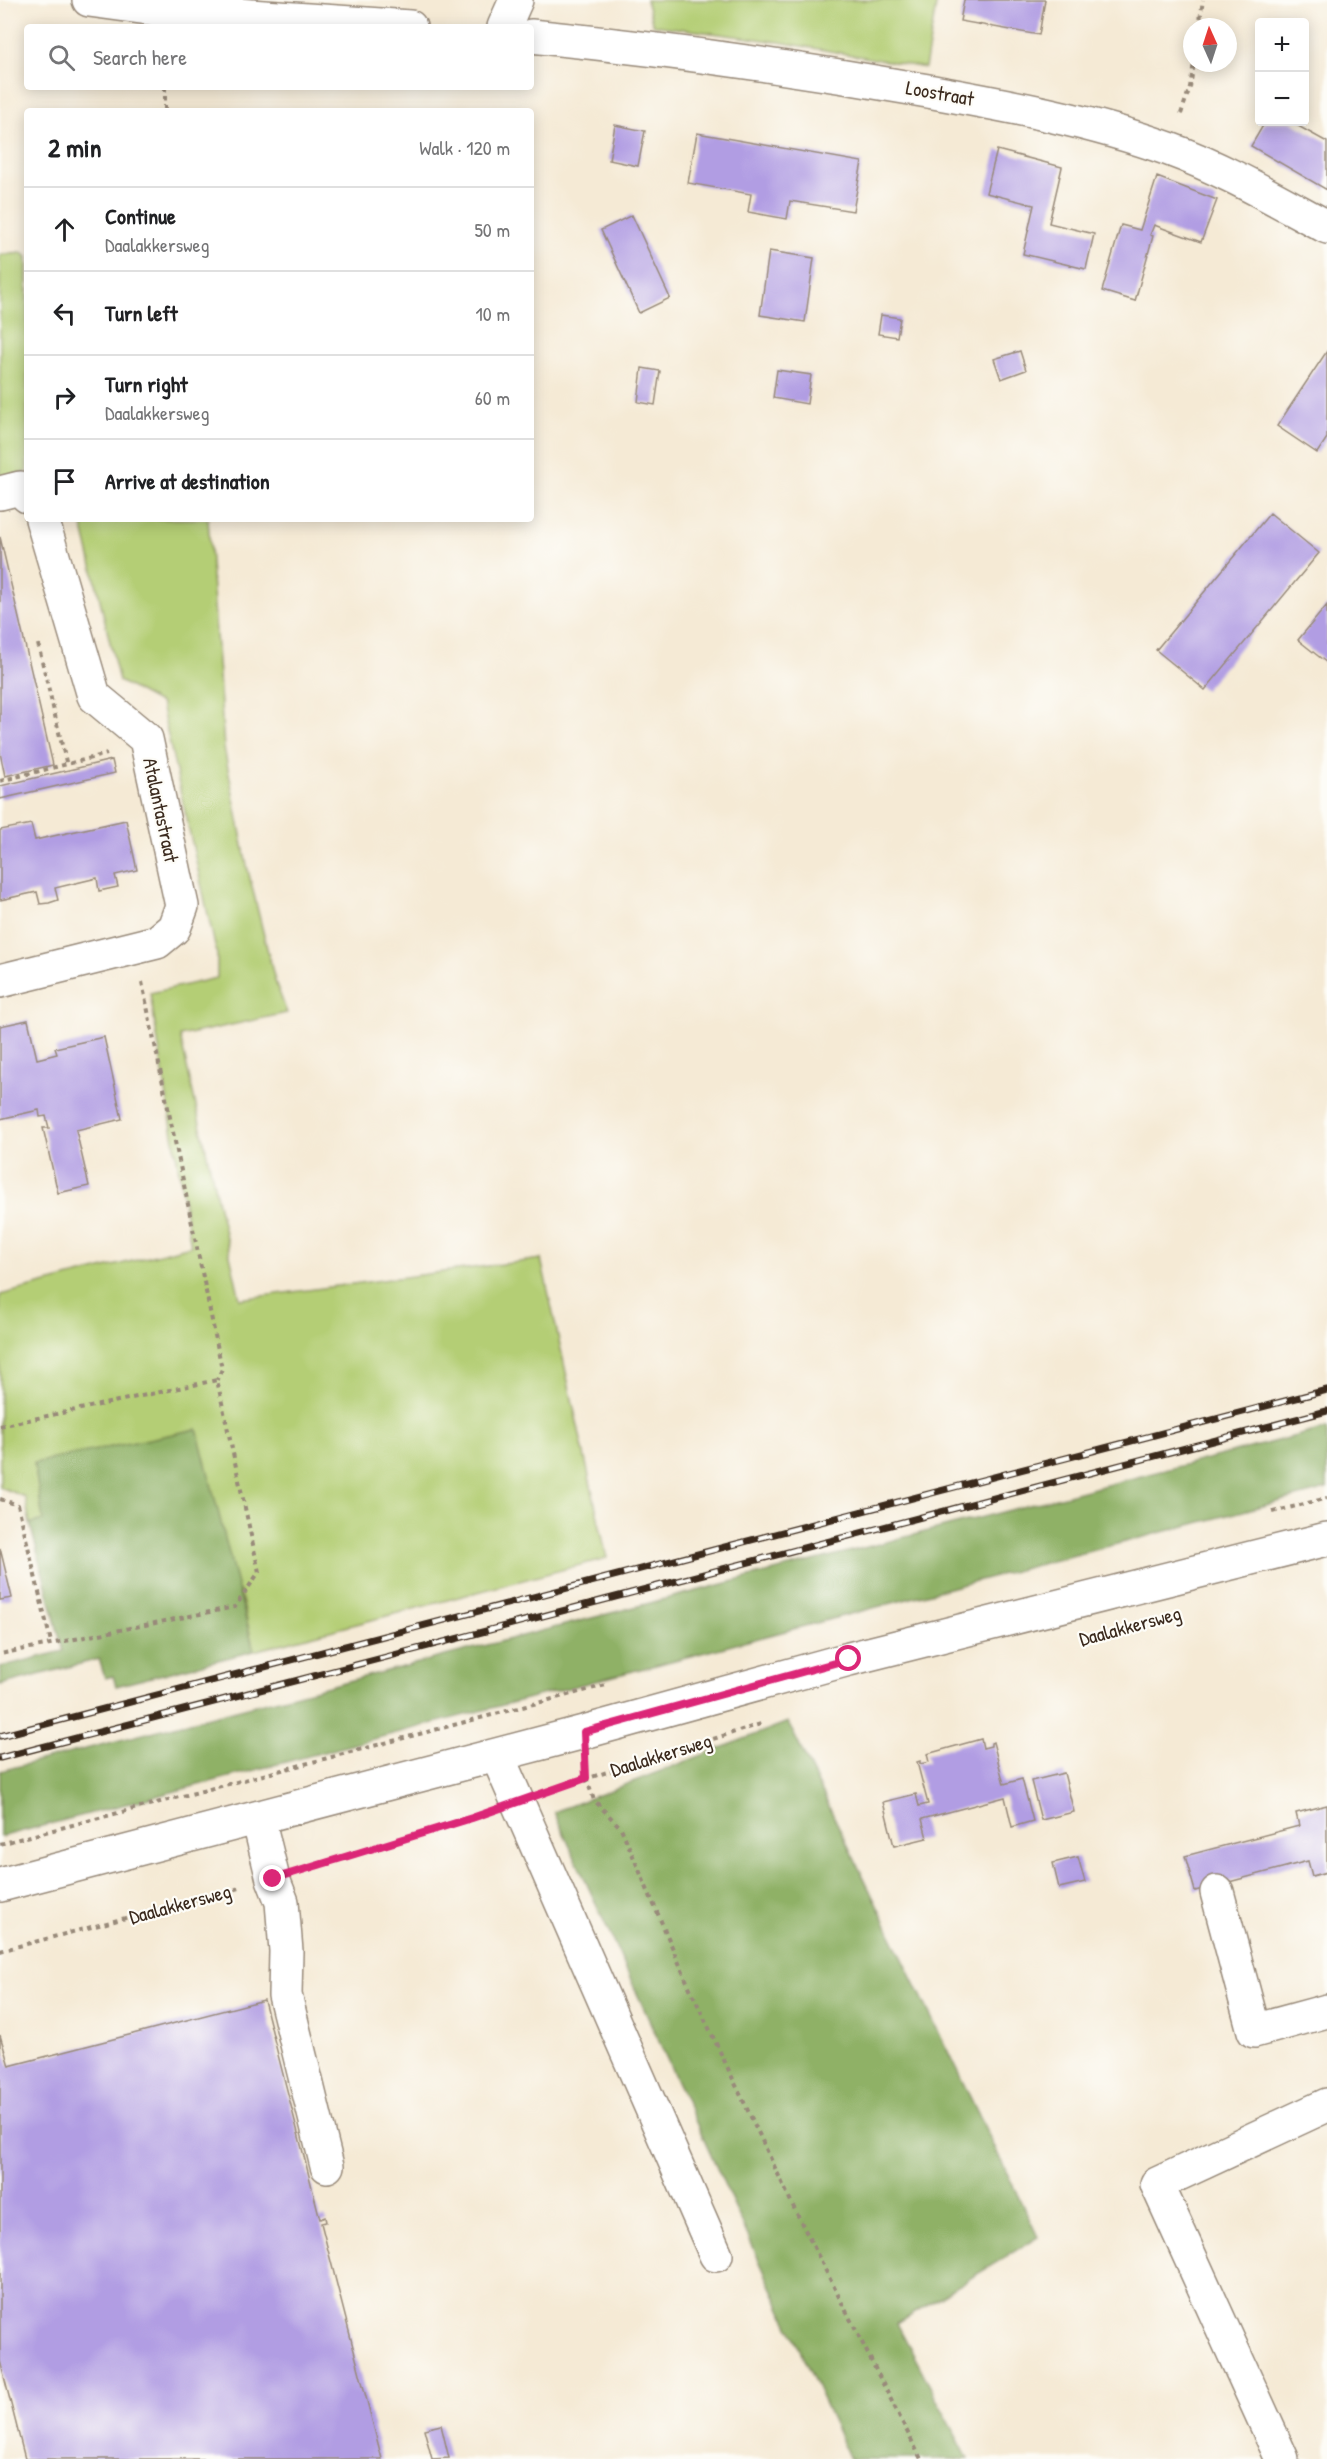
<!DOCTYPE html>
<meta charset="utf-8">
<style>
:root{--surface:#fff;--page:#f2f2f2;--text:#202124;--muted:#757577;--line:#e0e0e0}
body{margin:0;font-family:"Patrick Hand",sans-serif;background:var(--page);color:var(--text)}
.controls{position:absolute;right:18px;top:18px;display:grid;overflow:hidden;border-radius:6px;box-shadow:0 3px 15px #0003}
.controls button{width:54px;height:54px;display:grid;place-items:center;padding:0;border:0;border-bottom:2px solid var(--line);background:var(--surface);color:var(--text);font:30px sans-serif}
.compass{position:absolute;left:1183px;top:18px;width:54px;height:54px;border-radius:50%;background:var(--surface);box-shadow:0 3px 15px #0003;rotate:357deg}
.stop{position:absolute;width:18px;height:18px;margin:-14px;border:4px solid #db2777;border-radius:50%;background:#fff}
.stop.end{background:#db2777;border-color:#fff;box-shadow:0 2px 6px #0008}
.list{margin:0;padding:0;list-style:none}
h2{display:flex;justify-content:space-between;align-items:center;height:78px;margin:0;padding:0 24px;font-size:26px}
h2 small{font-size:20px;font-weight:400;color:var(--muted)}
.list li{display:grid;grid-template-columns:39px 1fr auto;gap:18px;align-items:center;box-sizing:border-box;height:84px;padding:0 24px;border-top:2px solid var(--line)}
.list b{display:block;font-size:22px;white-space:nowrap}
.list p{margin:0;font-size:20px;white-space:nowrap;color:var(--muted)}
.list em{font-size:20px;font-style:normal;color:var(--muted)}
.icon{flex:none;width:33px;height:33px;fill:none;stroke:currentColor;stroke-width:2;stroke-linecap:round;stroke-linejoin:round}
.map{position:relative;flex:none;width:1327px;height:2459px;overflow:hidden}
.search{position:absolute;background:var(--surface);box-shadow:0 3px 15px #0003;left:24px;top:24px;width:510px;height:66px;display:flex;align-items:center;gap:15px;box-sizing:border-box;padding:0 21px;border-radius:6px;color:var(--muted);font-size:22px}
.panel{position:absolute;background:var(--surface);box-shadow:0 3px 15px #0003;left:24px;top:108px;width:510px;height:414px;border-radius:6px}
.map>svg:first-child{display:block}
.green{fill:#b4ce74;stroke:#787c49;stroke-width:1.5}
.forest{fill:#8fb166;stroke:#656e42;stroke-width:1.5}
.building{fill:#b19de3}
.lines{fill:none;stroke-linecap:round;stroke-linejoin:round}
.minor-casing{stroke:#988a7a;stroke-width:36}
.path{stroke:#988a7a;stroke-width:4;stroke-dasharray:4.5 4.5;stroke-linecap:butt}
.minor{stroke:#fff;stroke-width:33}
.rail-casing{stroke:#3b2a1e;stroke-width:7}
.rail{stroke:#fdfcf7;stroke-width:4.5;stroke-dasharray:14;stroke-linecap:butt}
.route{stroke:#db2777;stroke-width:8}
.labels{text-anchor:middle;stroke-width:4.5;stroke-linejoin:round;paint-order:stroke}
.street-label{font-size:20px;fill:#3b2a1e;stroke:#fdfcf7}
</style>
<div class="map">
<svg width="1327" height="2459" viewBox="0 0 1327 2459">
<rect width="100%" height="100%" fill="#fdfcf7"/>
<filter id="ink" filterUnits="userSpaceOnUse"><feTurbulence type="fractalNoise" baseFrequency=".0167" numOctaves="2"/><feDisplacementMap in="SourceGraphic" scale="12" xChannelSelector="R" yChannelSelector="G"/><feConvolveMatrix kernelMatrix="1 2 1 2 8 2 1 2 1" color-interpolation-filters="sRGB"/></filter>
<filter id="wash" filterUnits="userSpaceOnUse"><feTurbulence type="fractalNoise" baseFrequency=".008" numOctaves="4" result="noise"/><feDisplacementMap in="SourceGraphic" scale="24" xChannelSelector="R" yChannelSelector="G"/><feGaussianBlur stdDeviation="1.35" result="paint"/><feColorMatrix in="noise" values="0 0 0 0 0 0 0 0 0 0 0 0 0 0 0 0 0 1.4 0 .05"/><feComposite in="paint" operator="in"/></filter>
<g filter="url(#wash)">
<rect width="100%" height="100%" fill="#f5ead5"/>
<path class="green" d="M 646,0 L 937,0 L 925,68 L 779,42 L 653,25 Z
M 23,253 L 27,257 L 27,472 L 0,478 L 0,255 Z
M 81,519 L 208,519 L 224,748 L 247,866 L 275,981 L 287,1013 L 180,1036 L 240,1299 L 541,1259 L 607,1558 L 254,1651 L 240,1591 L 43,1520 L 30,1524 L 25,1497 L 0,1487 L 0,1295 L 191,1246 L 150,993 L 217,978 L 217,955 L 161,704 L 119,681 Z"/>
<path class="forest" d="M 1327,1428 L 1327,1489 L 0,1837 L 0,1771 Z
M 197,1429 L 254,1651 L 116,1686 L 113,1676 L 105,1678 L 99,1659 L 0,1685 L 0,1667 L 63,1651 L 30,1524 L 43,1520 L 34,1463 Z
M 788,1722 L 1038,2237 L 897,2323 L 968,2459 L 850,2459 L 554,1812 Z"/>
<g id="blocks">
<path class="building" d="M 964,0 L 1045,0 L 1039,35 L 960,21 Z
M 1265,122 L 1291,122 L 1327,142 L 1327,190 L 1251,146 Z
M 615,125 L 645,131 L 638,166 L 609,160 Z
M 697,133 L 862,162 L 853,211 L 790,201 L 787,219 L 748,212 L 751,194 L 688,183 Z
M 997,150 L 1062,167 L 1049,223 L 1094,234 L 1086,269 L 1023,254 L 1034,205 L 986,193 Z
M 1157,177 L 1217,200 L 1201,242 L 1154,225 L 1150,235 L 1153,236 L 1135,301 L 1102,291 L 1121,225 L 1140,230 Z
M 632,215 L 670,298 L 639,313 L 601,230 Z
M 769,251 L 814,258 L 805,322 L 760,315 Z
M 881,315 L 900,318 L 897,337 L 878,334 Z
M 1020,351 L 1026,370 L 1001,379 L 994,359 Z
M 1327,351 L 1327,438 L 1317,453 L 1277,426 Z
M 642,368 L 660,371 L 655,405 L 638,402 Z
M 777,370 L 811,375 L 807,404 L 773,398 Z
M 1270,513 L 1319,553 L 1205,690 L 1156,650 Z
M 0,537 L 53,765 L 5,776 L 0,753 Z
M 1327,605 L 1327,663 L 1298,640 Z
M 112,760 L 115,773 L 0,799 L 0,786 Z
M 126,820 L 137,870 L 115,875 L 118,887 L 99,891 L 97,878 L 55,888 L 58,900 L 49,903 L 40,904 L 37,892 L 0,900 L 0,830 L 31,824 L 35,840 Z
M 28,1020 L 37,1059 L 57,1054 L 55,1048 L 104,1037 L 122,1119 L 76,1130 L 89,1186 L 58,1193 L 43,1128 L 49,1128 L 46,1116 L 40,1117 L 39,1110 L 0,1119 L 0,1026 Z
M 0,1548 L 12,1598 L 0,1600 Z
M 981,1739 L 983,1748 L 991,1746 L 991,1743 L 993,1742 L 1004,1784 L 1022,1779 L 1033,1821 L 1012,1827 L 1005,1797 L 922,1819 L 927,1838 L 894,1846 L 883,1802 L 916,1794 L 919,1806 L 928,1804 L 917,1762 L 920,1761 L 920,1764 L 929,1762 L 927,1754 Z
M 1064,1773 L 1074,1812 L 1041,1820 L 1031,1781 Z
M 1327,1805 L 1327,1872 L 1312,1876 L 1308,1861 L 1195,1891 L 1185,1856 L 1299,1826 L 1296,1813 Z
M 1078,1857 L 1085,1882 L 1059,1888 L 1053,1863 Z
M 264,2000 L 320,2219 L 325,2217 L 326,2222 L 321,2223 L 382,2459 L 25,2459 L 0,2361 L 0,2035 L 9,2066 Z
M 441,2425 L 449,2458 L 432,2459 L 424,2429 Z"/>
</g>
</g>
<g filter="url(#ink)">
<use href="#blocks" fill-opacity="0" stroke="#988a7a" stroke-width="1.5"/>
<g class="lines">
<g class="minor-casing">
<path id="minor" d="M 89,0 L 163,10 L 410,27
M 504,27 L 516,0
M 531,36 C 662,49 792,67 922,90 C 1005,105 1089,120 1169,149 C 1224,169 1275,199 1327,227
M 0,493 L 20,488 L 27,496
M 0,981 L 157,942 L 174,928 L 182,906 L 146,739 L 94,696 L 42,519
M 497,1755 L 716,2255
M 258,1818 L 273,1879 L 282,1902 L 286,1951 L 285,1995 L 327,2166
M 0,1885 L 584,1732 L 849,1659 L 1327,1539
M 1217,1892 L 1254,2031 L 1327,2011
M 1282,2459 L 1157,2184 L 1327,2105"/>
</g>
<path class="path" d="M 1199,27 L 1203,0
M 165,87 L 165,111
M 1181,114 L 1190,87 L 1194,63
M 38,644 L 67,766
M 0,781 L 107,754
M 142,982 L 222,1369 L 217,1380
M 0,1426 L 217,1380 L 259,1572 L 235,1607 L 0,1654
M 0,1499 L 18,1505 L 51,1642
M 1273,1512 L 1327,1498
M 586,1769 L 586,1778 L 594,1800 L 621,1828 L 688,1984 L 794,2208 L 921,2459
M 550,1790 L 764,1723
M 0,1844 L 606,1685
M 308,1869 L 484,1814
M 0,1951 L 240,1888"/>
<use href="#minor" class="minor"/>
<g class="rail-casing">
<path id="rail" d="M 0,1736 L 1327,1390
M 0,1758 L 1327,1411"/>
</g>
<use href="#rail" class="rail"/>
</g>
</g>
<g class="lines" filter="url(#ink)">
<path class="route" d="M 273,1879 L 472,1818 L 586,1778 L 584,1732 L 849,1659"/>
</g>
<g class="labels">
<g class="street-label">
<text transform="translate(940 93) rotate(10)" y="7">Loostraat</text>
<text transform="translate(161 810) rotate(78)" y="7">Atalantastraat</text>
<text transform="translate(1130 1626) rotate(-15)" y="7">Daalakkersweg</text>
<text transform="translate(661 1755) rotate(-17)" y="7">Daalakkersweg</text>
<text transform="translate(180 1904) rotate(-15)" y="7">Daalakkersweg</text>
</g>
</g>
</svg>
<div class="controls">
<button>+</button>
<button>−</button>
</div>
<svg class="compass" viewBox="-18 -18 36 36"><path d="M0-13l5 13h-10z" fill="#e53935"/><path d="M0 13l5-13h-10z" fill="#757577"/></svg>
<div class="stop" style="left:849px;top:1659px"></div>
<div class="stop end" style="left:273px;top:1879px"></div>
<div class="search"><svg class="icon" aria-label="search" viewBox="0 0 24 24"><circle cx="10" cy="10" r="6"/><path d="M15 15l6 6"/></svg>Search here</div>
<section class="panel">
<h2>2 min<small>Walk · 120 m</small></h2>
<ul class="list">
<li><svg class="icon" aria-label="ahead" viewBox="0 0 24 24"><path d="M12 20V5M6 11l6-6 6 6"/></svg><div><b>Continue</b><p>Daalakkersweg</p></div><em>50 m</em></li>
<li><svg class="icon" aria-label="left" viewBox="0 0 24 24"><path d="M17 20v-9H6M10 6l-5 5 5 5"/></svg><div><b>Turn left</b></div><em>10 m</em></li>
<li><svg class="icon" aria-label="right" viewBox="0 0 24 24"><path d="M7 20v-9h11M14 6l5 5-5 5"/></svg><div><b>Turn right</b><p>Daalakkersweg</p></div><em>60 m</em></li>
<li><svg class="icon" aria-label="arrive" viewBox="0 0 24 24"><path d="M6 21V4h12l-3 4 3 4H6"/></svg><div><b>Arrive at destination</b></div></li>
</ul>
</section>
</div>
